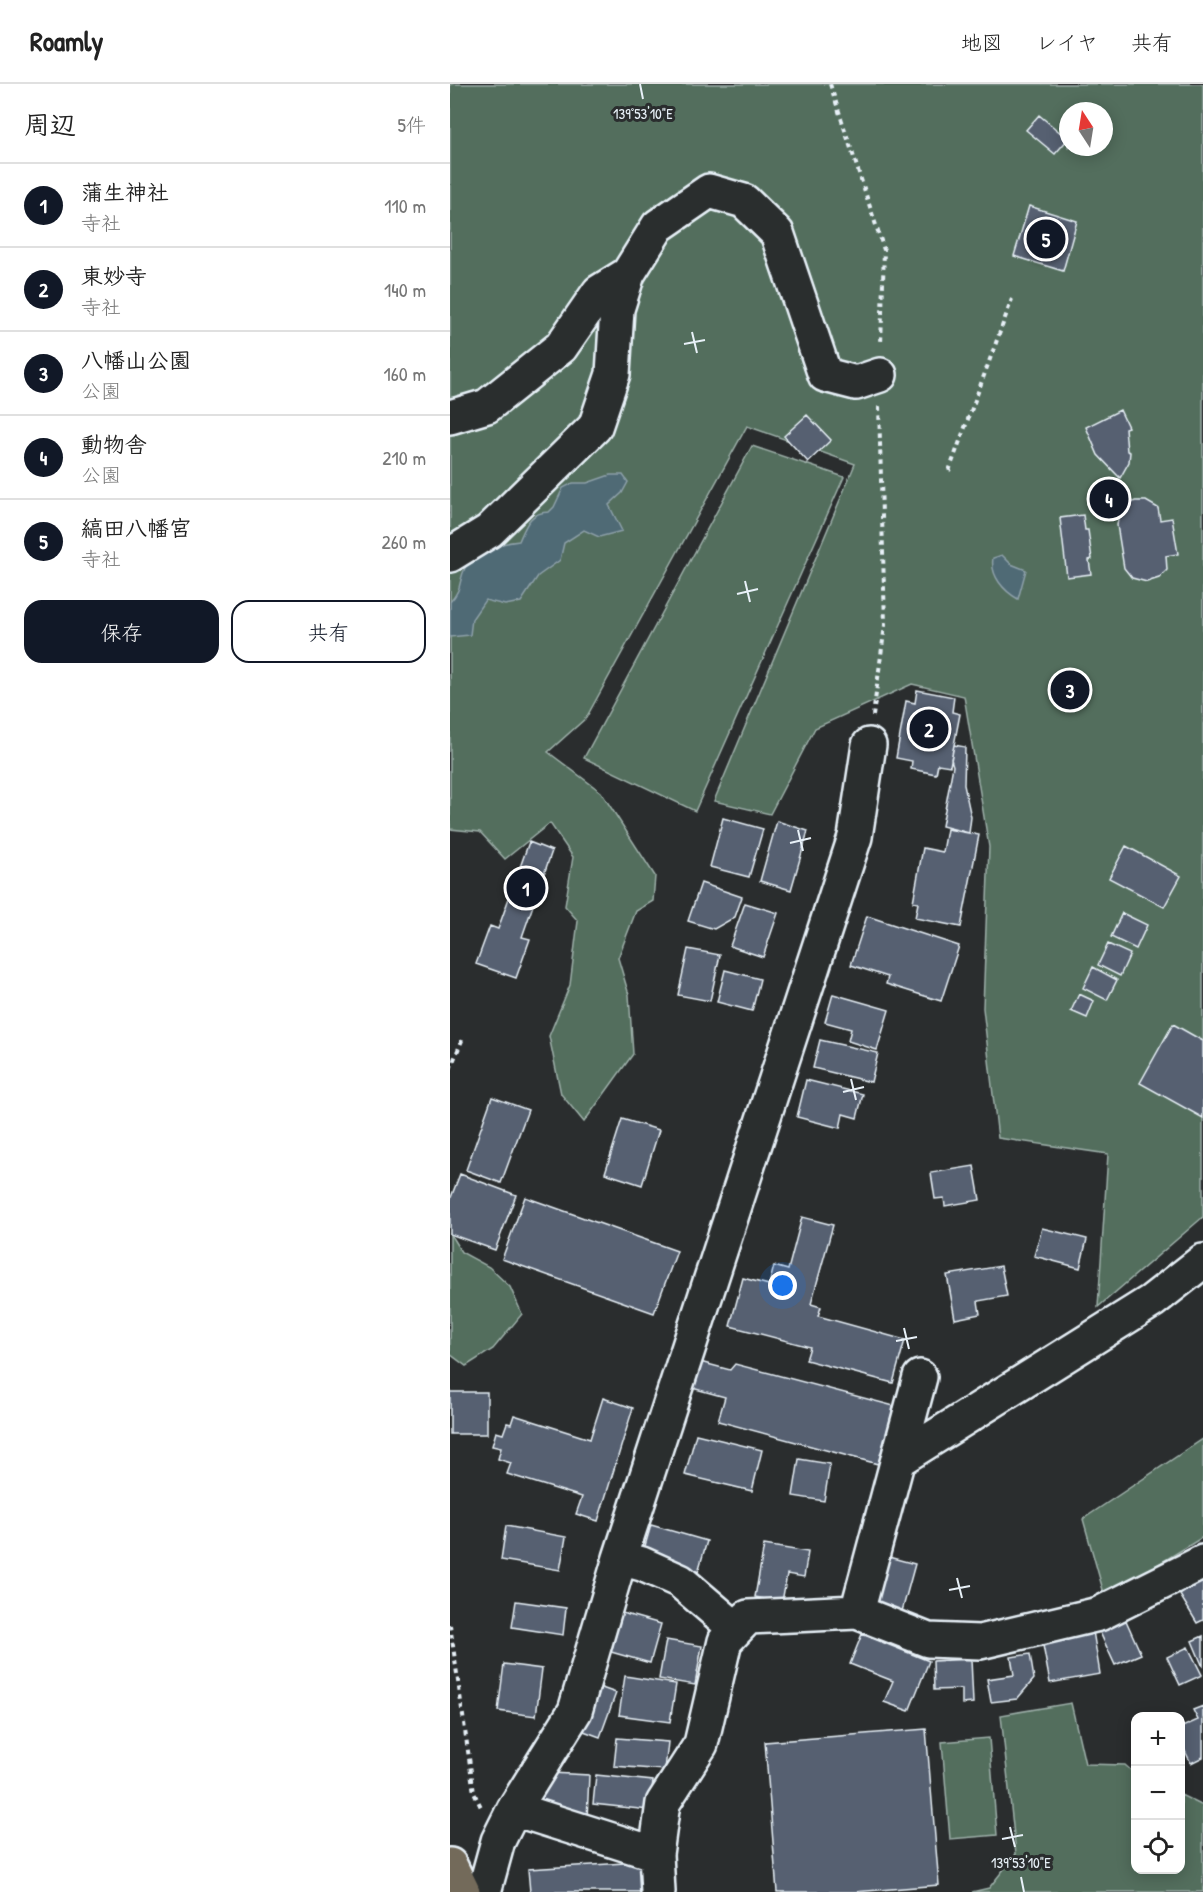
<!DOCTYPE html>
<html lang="ja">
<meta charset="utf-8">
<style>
:root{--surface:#fff;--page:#f6f6f6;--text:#222;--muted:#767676;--line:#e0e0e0;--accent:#111827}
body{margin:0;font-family:"Patrick Hand","Klee One",sans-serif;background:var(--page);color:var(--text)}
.controls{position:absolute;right:18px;bottom:18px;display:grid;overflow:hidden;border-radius:12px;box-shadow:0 3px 15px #0003}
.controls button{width:54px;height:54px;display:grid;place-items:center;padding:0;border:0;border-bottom:2px solid var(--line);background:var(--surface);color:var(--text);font:30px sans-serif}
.compass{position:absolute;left:609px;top:18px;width:54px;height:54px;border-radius:50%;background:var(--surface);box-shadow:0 3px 15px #0003;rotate:348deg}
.you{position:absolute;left:333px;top:1202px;width:21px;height:21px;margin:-15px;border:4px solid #fff;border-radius:50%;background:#1a73e8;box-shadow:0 0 0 9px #1a73e833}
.badge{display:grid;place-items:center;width:39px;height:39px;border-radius:50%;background:var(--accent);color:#fff;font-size:20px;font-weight:700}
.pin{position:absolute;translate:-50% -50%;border:3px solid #fff;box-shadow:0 2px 6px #0006}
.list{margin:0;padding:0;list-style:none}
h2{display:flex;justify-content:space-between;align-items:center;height:78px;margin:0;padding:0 24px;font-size:26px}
h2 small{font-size:20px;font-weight:400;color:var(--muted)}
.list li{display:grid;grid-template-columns:39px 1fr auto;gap:18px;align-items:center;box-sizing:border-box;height:84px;padding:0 24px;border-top:2px solid var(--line)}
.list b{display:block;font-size:22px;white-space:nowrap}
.list p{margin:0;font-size:20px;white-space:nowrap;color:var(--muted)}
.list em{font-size:20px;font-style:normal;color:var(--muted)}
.actions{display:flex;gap:12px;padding:18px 24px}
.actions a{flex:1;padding:14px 0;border:2px solid var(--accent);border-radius:18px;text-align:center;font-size:21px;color:var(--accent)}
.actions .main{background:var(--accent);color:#fff}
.icon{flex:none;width:33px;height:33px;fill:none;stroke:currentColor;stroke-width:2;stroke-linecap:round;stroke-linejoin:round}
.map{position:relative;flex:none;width:753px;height:1808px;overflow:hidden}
header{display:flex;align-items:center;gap:36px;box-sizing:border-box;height:84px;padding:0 30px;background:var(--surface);border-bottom:2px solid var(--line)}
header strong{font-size:28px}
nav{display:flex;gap:33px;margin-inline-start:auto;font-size:21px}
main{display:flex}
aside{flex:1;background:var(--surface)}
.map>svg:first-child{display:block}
.green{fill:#536e5d;stroke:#9eb0aa;stroke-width:1.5;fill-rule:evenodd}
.water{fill:#506a75;stroke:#8da0a9;stroke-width:1.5}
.building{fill:#576071;stroke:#e8f1f8;stroke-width:1.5}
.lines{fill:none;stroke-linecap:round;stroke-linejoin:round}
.minor-casing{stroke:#e8f1f8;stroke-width:38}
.major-casing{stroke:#e8f1f8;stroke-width:38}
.path{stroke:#e8f1f8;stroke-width:4;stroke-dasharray:4.5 4.5;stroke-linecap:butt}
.minor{stroke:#2a2d2e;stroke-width:33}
.major{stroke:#736b5a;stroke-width:33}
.ticks{fill:none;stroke:#e8f1f8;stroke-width:2}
.ticks-label{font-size:15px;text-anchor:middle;fill:#e8f1f8;stroke:#2a2d2e;stroke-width:6;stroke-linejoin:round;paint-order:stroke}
</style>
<header>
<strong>Roamly</strong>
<nav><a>地図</a><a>レイヤ</a><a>共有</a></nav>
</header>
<main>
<aside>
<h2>周辺<small>5件</small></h2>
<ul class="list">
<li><span class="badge">1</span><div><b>蒲生神社</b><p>寺社</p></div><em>110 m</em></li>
<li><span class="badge">2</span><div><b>東妙寺</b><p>寺社</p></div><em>140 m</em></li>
<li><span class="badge">3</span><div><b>八幡山公園</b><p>公園</p></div><em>160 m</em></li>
<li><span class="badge">4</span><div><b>動物舎</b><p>公園</p></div><em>210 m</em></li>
<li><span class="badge">5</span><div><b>縞田八幡宮</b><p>寺社</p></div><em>260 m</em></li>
</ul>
<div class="actions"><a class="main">保存</a><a>共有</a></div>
</aside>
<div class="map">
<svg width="753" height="1808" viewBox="0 0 753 1808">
<rect width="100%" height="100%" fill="#2a2d2e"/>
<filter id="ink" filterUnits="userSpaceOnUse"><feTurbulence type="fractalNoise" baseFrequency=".0167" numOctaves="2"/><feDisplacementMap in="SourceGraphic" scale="12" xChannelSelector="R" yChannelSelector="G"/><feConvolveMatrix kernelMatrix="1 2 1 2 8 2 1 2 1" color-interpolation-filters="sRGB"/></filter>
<g filter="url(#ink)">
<path class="green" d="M 0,0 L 753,0 L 753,1133 L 648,1223 L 658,1070 L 548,1054 L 533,924 L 539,763 L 514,612 L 462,600 L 365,644 L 320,730 L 264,717 L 405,380 L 297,342 L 136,634 L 98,668 L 151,708 L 205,792 L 203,817 L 186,827 L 168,874 L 179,911 L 183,970 L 134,1038 L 111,1010 L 99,952 L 120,901 L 128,837 L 115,822 L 123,773 L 100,739 L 55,775 L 30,748 L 0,745 ZM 618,27 L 654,27 L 654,63 L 618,63 Z
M 302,362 L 394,393 L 245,727 L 134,674 Z
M 0,1150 L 11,1168 L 39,1183 L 60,1203 L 72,1230 L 43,1265 L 16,1282 L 0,1270 Z
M 753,1355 L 753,1453 L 655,1513 L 633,1435 Z
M 621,1619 L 635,1680 L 675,1681 L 685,1690 L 686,1786 L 730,1786 L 731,1711 L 753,1722 L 753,1808 L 522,1808 L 539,1804 L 566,1770 L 551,1631 Z
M 539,1654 L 547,1751 L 500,1755 L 492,1658 Z"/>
<path class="water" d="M 160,391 L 173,391 L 178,398 L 172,409 L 159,421 L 172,447 L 149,453 L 134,446 L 114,459 L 110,476 L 88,492 L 71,518 L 55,521 L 35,516 L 22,535 L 20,551 L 0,553 L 0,518 C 13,504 8,498 15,484 C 25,466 51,459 69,457 C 76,441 80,428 99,428 L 104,423 L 113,404 L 123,399 L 137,399 Z
M 552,471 L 561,480 L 576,486 L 568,515 C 554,507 540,492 543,474 Z"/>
<path class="building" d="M 589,31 L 618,55 L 605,70 L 576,46 Z
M 579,122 L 627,137 L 613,187 L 564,172 Z
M 670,326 L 678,343 L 675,344 L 677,367 L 680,368 L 679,378 L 670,394 L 648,371 L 636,343 Z
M 357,331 L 381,356 L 358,378 L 334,352 Z
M 685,417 L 696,417 L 708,424 L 710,436 L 722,434 L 728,470 L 716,472 L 717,486 L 709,494 L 697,498 L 682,494 L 674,484 L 667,441 L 669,430 L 675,423 Z
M 633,431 L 635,446 L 638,446 L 642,475 L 639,476 L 641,490 L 617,493 L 610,434 Z
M 467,606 L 504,613 L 502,628 L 510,630 L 500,682 L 488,680 L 486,690 L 461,685 L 462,677 L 446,674 L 456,617 L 465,619 Z
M 504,661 L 515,663 L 514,701 L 521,733 L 519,749 L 492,742 L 503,682 L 501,675 Z
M 273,734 L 313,745 L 299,793 L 260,783 Z
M 327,737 L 358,747 L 341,806 L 310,797 Z
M 497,745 L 529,751 L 511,843 L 465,834 L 468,819 L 463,818 L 473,764 L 493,768 Z
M 79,758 L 102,767 L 72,853 L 80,855 L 66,894 L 26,880 L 40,842 L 48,845 Z
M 676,762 L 731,792 L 714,823 L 659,794 Z
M 251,799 L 292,813 L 285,833 L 264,845 L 238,837 Z
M 295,819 L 328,829 L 313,873 L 280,862 Z
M 672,829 L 697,841 L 686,865 L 661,853 Z
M 417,832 L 509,862 L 491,917 L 436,900 L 438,893 L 401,881 Z
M 658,860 L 680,870 L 670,892 L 648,881 Z
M 238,865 L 270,871 L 260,917 L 228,911 Z
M 643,883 L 667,896 L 657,916 L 633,904 Z
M 275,886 L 310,895 L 302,927 L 267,918 Z
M 383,910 L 439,926 L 427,966 L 398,957 L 401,945 L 375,938 Z
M 629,910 L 644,917 L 637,934 L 621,927 Z
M 723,940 L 753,957 L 753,1034 L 690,999 Z
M 370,956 L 428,969 L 421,998 L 363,984 Z
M 356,996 L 413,1010 L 407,1034 L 393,1030 L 390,1044 L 347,1033 Z
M 42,1013 L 78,1026 L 51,1099 L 16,1086 Z
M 172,1035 L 209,1046 L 192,1101 L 155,1089 Z
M 524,1082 L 530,1116 L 495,1122 L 494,1114 L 485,1115 L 481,1089 Z
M 10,1090 L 66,1111 L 45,1166 L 0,1150 L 0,1116 Z
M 75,1113 L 227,1167 L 204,1229 L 52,1175 Z
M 352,1133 L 383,1141 L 361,1220 L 371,1223 L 368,1232 L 455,1256 L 443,1299 L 356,1276 L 360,1263 L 280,1242 L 293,1194 L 319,1201 L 324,1182 L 338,1186 Z
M 592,1144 L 637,1155 L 630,1184 L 584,1172 Z
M 551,1182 L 557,1212 L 528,1217 L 530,1230 L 505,1235 L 497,1191 Z
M 250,1278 L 280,1286 L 285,1280 L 444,1322 L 428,1380 L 268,1337 L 275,1313 L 242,1304 Z
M 0,1308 L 37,1308 L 37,1350 L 0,1350 Z
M 153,1314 L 183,1324 L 148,1437 L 126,1430 L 132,1413 L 57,1390 L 61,1379 L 48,1375 L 51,1364 L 42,1362 L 46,1348 L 53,1350 L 57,1339 L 61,1340 L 64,1331 L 140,1355 Z
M 246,1350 L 312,1366 L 302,1407 L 235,1391 Z
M 349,1375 L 380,1380 L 374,1417 L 343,1412 Z
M 201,1441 L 257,1457 L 248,1488 L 192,1472 Z
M 56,1442 L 116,1453 L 110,1486 L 51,1476 Z
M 314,1461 L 358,1468 L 354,1493 L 337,1490 L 332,1518 L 305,1513 Z
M 431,1471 L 465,1480 L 451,1531 L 418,1522 Z
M 753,1492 L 753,1536 L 747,1539 L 730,1511 L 742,1503 L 740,1500 Z
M 66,1517 L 116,1524 L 113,1551 L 62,1543 Z
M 172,1529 L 211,1540 L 200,1579 L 161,1568 Z
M 674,1532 L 691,1570 L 665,1581 L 648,1544 Z
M 643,1547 L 650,1590 L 600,1599 L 592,1556 Z
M 412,1550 L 479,1577 L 459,1627 L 434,1618 L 443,1597 L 400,1580 Z
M 753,1552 L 753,1583 L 742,1557 Z
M 216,1556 L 252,1562 L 245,1601 L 209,1595 Z
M 738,1563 L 752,1591 L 730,1601 L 717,1573 Z
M 580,1570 L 584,1595 L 567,1615 L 541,1618 L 537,1595 L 564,1591 L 561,1573 Z
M 521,1575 L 523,1619 L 512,1620 L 512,1605 L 484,1606 L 483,1577 Z
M 54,1580 L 92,1585 L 86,1632 L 48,1627 Z
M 175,1592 L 226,1600 L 220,1638 L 169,1631 Z
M 146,1602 L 166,1609 L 150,1653 L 131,1646 Z
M 753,1622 L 753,1673 L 741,1679 L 730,1657 L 730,1644 L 748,1636 L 743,1626 Z
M 476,1645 L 489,1801 L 405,1808 L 327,1808 L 315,1658 Z
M 167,1654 L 218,1658 L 215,1686 L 164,1682 Z
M 101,1689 L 139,1691 L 137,1736 L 82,1720 Z
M 146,1691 L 203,1697 L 199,1726 L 143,1720 Z
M 191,1778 L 193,1808 L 80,1808 L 78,1785 Z"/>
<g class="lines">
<g class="minor-casing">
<path id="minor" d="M 0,333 L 37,322 L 111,263 L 149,208 L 178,190
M 0,471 L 39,447 L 145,343 L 163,290 L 167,225 L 178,190 L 208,142 L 259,107 L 294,117 L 327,149 L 375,291 L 406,299 L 430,291
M 448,1376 L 702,1217 L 753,1177
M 170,1474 L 192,1480 L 230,1497 L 286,1545
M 407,1528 L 478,1556 L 530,1558 L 649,1530 L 753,1478
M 64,1725 L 206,1770 L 208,1808
M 206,1770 L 213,1719 L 251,1660 L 275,1557 L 298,1533 L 407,1528 L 470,1293
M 34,1808 L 48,1757 L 64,1725 L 125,1627 L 170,1474 L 405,753 L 419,661"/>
</g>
<g class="major-casing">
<path id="major" d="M 0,1781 L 13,1808"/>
</g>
<path class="path" d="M 380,0 L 434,166 L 431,261
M 499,387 L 562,215
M 423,632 L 435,541 L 429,322
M 0,985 L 13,954
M 0,1541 L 24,1709 L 31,1723"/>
<use href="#minor" class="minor"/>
<use href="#major" class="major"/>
</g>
</g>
<path class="ticks" d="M 190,0 L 193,15M 242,248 L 247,269M 234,260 L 255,256M 295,497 L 300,518M 287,510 L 308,505M 348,746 L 353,767M 340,759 L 361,754M 401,995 L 406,1016M 393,1008 L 414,1003M 454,1244 L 459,1265M 446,1257 L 467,1253M 507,1494 L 512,1514M 499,1506 L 520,1502M 560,1743 L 565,1763M 552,1755 L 573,1751M 571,1793 L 574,1808"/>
<g class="ticks-label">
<text x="193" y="35">139°53'10"E</text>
<text x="571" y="1784">139°53'10"E</text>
</g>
</svg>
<div class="controls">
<button>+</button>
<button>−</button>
<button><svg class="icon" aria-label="locate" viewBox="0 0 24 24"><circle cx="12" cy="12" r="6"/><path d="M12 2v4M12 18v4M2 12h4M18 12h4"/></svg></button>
</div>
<svg class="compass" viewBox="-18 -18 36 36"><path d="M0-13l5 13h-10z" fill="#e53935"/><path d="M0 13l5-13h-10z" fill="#767676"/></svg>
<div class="you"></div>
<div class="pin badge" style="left:76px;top:804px">1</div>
<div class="pin badge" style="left:479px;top:645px">2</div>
<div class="pin badge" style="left:620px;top:606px">3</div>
<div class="pin badge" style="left:659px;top:415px">4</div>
<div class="pin badge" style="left:596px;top:155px">5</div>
</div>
</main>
